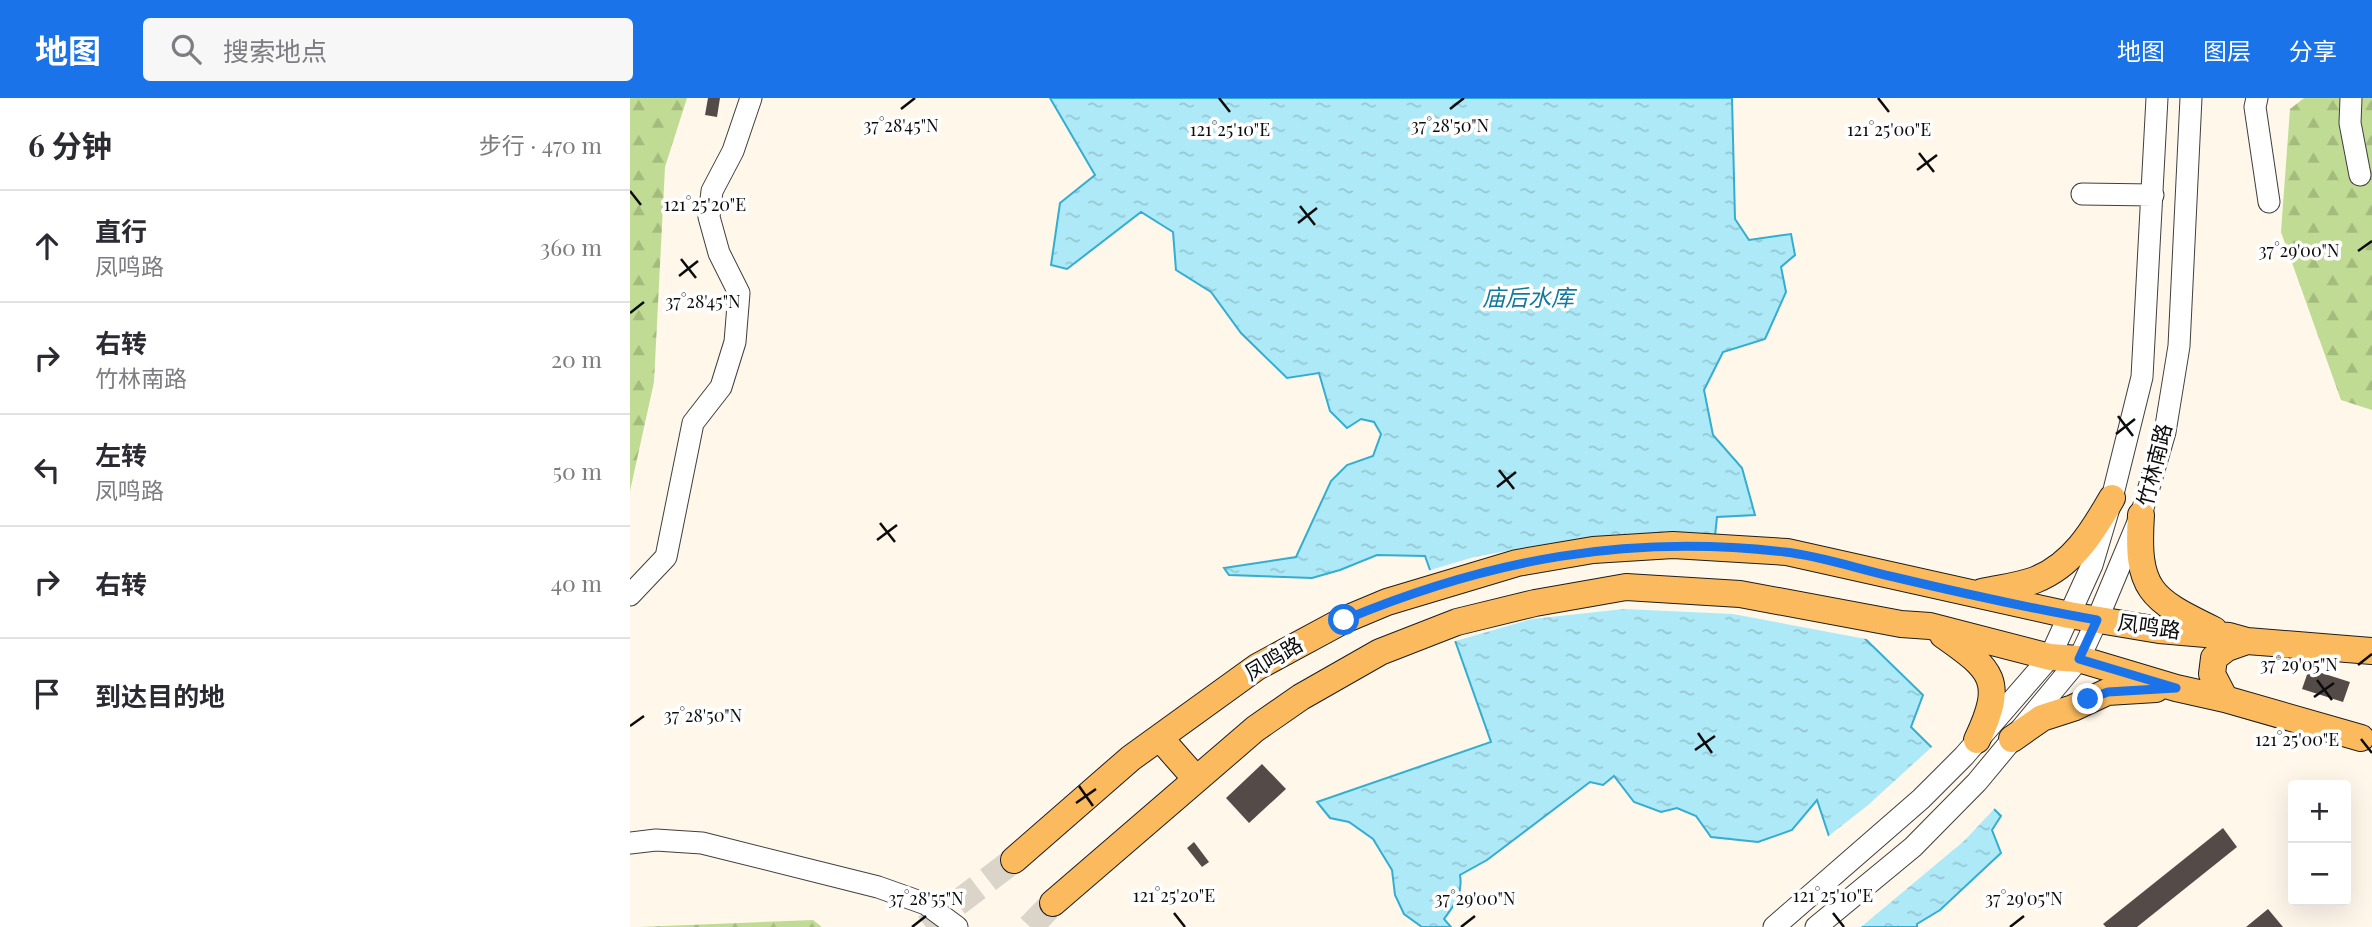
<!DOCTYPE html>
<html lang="zh">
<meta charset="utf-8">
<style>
:root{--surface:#fff;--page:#f7f7f7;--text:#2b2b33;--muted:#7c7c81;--line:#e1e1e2;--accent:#1a73e8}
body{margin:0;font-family:"Playfair Display","Noto Sans SC",serif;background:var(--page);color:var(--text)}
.controls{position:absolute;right:21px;bottom:21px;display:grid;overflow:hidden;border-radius:7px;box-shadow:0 7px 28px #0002}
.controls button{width:63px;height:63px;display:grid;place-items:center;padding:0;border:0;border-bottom:2px solid var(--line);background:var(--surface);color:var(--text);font:35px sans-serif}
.stop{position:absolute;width:21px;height:21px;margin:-16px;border:5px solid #1a73e8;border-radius:50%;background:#fff}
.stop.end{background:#1a73e8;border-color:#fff;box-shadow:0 2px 7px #0008}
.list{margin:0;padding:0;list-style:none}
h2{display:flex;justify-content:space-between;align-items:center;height:91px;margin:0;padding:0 28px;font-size:30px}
h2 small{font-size:23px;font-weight:400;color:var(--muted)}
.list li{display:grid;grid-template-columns:46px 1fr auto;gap:21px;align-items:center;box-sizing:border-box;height:112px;padding:0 28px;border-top:2px solid var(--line)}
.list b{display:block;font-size:26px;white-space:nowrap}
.list p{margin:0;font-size:23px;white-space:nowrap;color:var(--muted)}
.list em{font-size:23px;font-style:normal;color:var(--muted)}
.icon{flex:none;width:38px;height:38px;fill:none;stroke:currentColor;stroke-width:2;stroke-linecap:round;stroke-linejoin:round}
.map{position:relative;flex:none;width:1742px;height:829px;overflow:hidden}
header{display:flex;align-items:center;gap:42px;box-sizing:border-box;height:98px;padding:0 35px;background:var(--accent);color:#fff}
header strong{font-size:33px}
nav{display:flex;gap:38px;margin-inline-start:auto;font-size:24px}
.search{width:490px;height:63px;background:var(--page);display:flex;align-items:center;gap:18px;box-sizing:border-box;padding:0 24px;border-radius:7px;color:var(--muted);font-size:26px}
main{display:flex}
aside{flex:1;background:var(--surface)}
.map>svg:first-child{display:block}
.forest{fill:url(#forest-firs)}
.water{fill:url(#water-ripples);stroke:#33add0;stroke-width:2}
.pier{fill:#fff7ea}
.building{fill:#544b48}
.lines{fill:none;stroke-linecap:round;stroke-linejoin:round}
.major-tunnel{stroke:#dbd4c9;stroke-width:26;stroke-dasharray:26 13;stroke-linecap:butt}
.minor-casing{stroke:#3f3f3f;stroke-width:23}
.major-casing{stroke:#1d1d1d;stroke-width:28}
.minor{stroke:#fff;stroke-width:21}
.major{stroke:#fcba5e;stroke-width:26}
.route{stroke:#1a73e8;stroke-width:9}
.ticks{fill:none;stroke:#0c0c0c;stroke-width:2.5}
.labels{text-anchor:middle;stroke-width:7;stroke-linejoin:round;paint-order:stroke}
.street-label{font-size:21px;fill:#0c0c0c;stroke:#fff}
.water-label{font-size:23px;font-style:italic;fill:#137a9f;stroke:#fff}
.ticks-label{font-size:18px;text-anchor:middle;fill:#0c0c0c;stroke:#fff;stroke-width:7;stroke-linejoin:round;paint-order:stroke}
</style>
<header>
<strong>地图</strong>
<div class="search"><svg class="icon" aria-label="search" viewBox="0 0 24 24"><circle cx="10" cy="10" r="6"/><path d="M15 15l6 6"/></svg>搜索地点</div>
<nav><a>地图</a><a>图层</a><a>分享</a></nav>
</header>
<main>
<aside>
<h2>6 分钟<small>步行 · 470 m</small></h2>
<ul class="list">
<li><svg class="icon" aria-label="ahead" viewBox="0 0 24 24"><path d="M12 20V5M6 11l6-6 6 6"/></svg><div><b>直行</b><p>凤鸣路</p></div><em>360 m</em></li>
<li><svg class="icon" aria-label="right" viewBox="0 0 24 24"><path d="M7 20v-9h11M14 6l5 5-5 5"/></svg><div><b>右转</b><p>竹林南路</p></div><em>20 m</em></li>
<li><svg class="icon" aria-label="left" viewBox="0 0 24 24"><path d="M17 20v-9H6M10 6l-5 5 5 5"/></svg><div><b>左转</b><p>凤鸣路</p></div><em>50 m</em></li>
<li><svg class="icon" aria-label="right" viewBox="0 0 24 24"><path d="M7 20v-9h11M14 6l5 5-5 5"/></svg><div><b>右转</b></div><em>40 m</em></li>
<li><svg class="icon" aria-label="arrive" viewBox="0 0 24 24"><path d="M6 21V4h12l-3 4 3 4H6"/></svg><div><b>到达目的地</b></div></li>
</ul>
</aside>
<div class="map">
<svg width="1742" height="829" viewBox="0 0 1742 829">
<defs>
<pattern id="forest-firs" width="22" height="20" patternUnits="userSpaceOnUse" patternTransform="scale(1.75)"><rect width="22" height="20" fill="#c0db93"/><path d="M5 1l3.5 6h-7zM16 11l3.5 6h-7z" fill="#a4bb7e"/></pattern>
<pattern id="water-ripples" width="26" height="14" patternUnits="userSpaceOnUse" patternTransform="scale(1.75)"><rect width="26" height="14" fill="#aee9f7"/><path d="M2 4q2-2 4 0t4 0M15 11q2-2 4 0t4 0" fill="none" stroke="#94c7d3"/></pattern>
</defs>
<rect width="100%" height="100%" fill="#fff7ea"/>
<path class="forest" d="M 0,0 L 57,0 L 35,69 L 24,284 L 0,393 Z
M 1674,0 L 1742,0 L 1742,312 L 1711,302 L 1651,134 L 1660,11 Z
M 183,822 L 192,829 L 9,829 Z"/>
<path class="water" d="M 420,0 L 1102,0 L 1105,121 L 1119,142 L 1161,136 L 1165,157 L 1151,169 L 1156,194 L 1135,241 L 1093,254 L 1074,292 L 1083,337 L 1112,370 L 1125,417 L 1087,419 L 1085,438 L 1185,492 L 1293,597 L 1281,629 L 1371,718 L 1362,732 L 1371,755 L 1310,812 L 1287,826 L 1287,829 L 1229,829 L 1187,702 L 1162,732 L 1128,744 L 1081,739 L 1066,718 L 1047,710 L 1031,714 L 1004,704 L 984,678 L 973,687 L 960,684 L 857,762 L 830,777 C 833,796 825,806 814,821 L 821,829 L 792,829 L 774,816 L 765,797 L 762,772 L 743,741 L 719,724 L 700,720 L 687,704 L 861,644 L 795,458 L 747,457 L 710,472 L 682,480 L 599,477 L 594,470 L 666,459 L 701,383 L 717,367 L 743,358 L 751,336 L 744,324 L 731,321 L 717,330 L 700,313 L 689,275 L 657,280 L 611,235 L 581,194 L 546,172 L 543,134 L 511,114 L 437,171 L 421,167 L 430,105 L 465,77 Z"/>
<path class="pier" d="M 996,437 L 1107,446 L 1187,490 L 1241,542 L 1103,516 L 994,511 L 902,521 L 822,544 L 797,473 L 844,459 L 921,445 Z
M 1304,647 L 1366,709 L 1334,743 L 1231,829 L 1225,829 L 1196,740 L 1237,708 Z"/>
<path class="building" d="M 78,0 L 90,0 L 87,19 L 75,17 Z
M 1679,571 L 1720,584 L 1713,604 L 1672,591 Z
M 632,666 L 656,691 L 619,725 L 596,700 Z
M 1593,730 L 1607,749 L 1507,829 L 1476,829 L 1473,826 Z
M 564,744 L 579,764 L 572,769 L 557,750 Z
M 1638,811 L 1653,829 L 1616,829 Z"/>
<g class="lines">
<path class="major-tunnel" d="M 296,829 L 384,762
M 400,829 L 423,805"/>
<g class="minor-casing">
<path id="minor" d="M 1627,0 L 1625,9 L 1639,104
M 1721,0 L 1720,25 L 1730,77
M 1452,96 L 1523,97
M 0,497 L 36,459 L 63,325 L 91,289 L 105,244 L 109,195 L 89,155 L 79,119 L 82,93 L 103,53 L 121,0
M 0,745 L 26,742 L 72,745 L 248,789 L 296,806 L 327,829
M 1144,829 L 1291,701 L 1334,658 L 1420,559 L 1462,467 L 1482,400 L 1512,279 L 1527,0
M 1186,829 L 1283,749 L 1347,684 L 1449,561 L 1467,522 L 1511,417 L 1535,334 L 1549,248 L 1561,0"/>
</g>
<g class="major-casing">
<path id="major" d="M 1511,417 C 1506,492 1520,501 1584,532
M 1352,494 C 1370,490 1389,488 1405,482 C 1443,467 1463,433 1482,400
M 1313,537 C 1363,572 1375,583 1347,642
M 1595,601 L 1582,576 L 1584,560 L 1597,550 L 1617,543
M 530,640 L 566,681
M 1382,641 L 1412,620 L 1443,610 L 1477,594 L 1526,591
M 384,762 L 501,660 L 627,569 L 714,522 L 757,504 L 887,465 L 963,452 L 1043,447 L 1157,454 L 1439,517 L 1529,532 L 1599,538 L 1617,543 L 1742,553
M 423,805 L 625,631 L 671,599 L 750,554 L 827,524 L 905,505 L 996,489 L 1110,496 L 1271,526 L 1300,528 L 1420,559 L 1449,561 L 1546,590 L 1595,601 L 1731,640"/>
</g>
<use href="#minor" class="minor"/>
<use href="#major" class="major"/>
</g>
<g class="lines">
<path class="route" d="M 714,522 C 860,461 997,436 1155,454 C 1191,458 1228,471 1264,479 C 1331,495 1399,510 1467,522 L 1449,561 L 1546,590 L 1478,594 L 1458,601"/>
</g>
<path class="ticks" d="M 589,0 L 600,14M 1248,0 L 1259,14M 271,11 L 285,0M 820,11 L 834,0M 1289,55 L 1304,74M 1287,72 L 1307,57M 0,93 L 11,107M 670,108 L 685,127M 668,125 L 687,110M 1728,153 L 1742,143M 51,161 L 66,180M 49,178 L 68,163M 0,215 L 14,204M 1488,318 L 1503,338M 1486,336 L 1505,321M 869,372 L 884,391M 867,389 L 886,374M 250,425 L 265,444M 247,442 L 267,427M 1728,567 L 1742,556M 1687,582 L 1702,602M 1684,599 L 1704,585M 0,628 L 14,618M 1068,635 L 1082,655M 1731,641 L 1742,655M 1065,652 L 1085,638M 449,688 L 463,708M 446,705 L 466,691M 544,815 L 555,829M 1203,815 L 1214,829M 282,829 L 296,818M 831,829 L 845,818M 1380,829 L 1394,818"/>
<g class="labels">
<g class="street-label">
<text transform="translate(1525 367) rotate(-76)" y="7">竹林南路</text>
<text transform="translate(1519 529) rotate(8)" y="7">凤鸣路</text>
<text transform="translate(644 561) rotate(-31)" y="7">凤鸣路</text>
</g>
<g class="water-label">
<text x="898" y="208">庙后水库</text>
</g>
</g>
<g class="ticks-label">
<text x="271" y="34">37°28'45"N</text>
<text x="820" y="34">37°28'50"N</text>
<text x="1259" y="38">121°25'00"E</text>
<text x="600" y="38">121°25'10"E</text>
<text x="75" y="113">121°25'20"E</text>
<text x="1669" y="159">37°29'00"N</text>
<text x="73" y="210">37°28'45"N</text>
<text x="1669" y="573">37°29'05"N</text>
<text x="73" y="624">37°28'50"N</text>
<text x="1667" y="648">121°25'00"E</text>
<text x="544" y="804">121°25'20"E</text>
<text x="1203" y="804">121°25'10"E</text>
<text x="296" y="807">37°28'55"N</text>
<text x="845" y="807">37°29'00"N</text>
<text x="1394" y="807">37°29'05"N</text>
</g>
</svg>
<div class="controls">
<button>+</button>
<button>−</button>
</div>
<div class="stop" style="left:714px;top:522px"></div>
<div class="stop end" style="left:1458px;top:601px"></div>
</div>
</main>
